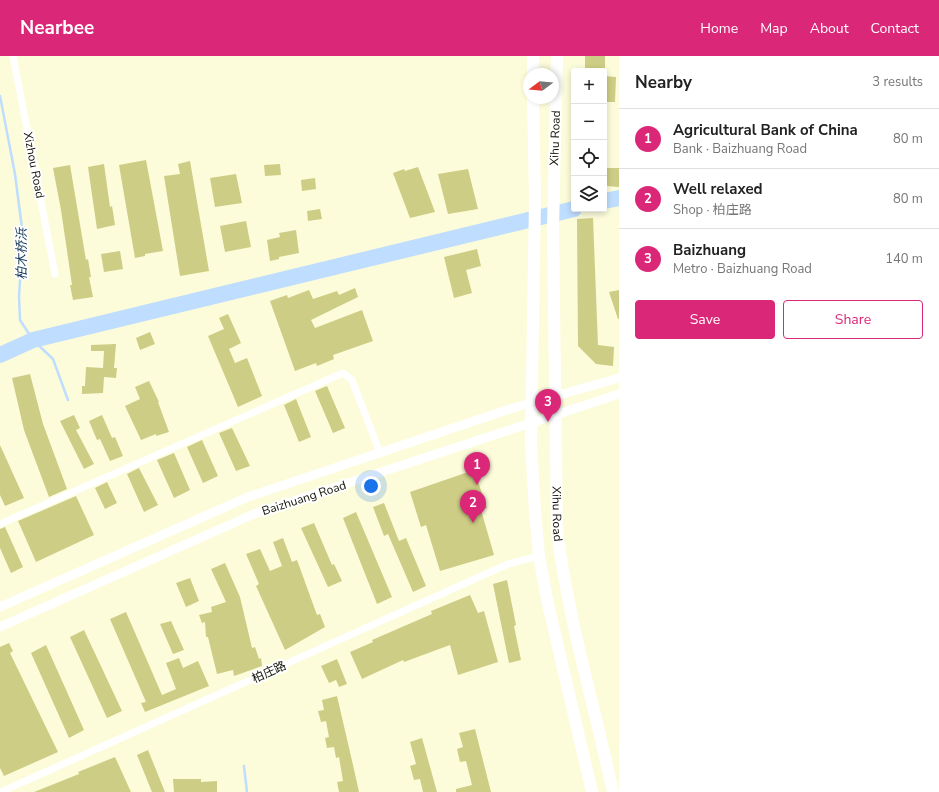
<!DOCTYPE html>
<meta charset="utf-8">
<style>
:root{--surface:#fff;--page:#f2f2f2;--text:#222;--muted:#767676;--line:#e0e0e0;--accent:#db2777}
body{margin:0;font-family:"Nunito Sans","Noto Sans SC",sans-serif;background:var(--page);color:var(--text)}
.controls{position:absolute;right:12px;top:12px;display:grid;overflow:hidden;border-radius:4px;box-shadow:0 2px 6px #0003}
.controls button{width:36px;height:36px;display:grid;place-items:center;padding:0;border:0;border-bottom:1px solid var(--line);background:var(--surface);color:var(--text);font:20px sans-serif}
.compass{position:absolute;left:523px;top:12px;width:36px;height:36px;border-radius:50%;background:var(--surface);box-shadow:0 2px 6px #0003;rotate:254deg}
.you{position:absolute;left:371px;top:430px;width:14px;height:14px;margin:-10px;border:3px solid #fff;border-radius:50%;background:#1a73e8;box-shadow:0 0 0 6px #1a73e833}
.badge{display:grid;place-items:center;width:26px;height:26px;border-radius:50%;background:var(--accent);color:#fff;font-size:13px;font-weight:700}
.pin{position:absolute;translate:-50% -33px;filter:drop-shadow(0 1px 2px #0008)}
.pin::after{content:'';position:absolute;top:21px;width:14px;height:12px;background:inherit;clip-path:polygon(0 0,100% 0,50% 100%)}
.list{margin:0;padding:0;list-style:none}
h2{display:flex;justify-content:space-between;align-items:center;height:52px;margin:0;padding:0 16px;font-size:17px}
h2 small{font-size:13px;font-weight:400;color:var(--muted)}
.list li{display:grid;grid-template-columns:26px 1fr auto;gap:12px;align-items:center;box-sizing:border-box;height:60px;padding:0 16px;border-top:1px solid var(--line)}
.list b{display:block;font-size:15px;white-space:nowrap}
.list p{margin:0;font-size:13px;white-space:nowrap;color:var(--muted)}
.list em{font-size:13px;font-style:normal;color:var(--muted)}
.actions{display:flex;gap:8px;padding:12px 16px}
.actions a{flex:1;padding:9px 0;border:1px solid var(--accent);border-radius:4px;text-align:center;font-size:14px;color:var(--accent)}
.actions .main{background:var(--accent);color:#fff}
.icon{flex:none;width:22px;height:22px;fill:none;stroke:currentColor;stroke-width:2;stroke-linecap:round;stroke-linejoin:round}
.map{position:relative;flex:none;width:619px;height:736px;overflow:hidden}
header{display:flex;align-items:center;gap:24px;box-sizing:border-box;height:56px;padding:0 20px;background:var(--accent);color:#fff}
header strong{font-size:19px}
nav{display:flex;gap:22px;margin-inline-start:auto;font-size:14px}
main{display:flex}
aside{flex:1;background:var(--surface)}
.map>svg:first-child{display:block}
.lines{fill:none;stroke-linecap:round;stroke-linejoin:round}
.stream{stroke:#bfddfe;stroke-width:2.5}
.river{stroke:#bfddfe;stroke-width:16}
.building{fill:#cdcd85}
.minor{stroke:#fff;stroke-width:7}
.tertiary{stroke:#fff;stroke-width:9}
.primary{stroke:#fff;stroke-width:12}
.labels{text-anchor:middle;stroke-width:4;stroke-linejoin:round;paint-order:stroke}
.street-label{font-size:12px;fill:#121207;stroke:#fff}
.water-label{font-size:13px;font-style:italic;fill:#14385a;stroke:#fff}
</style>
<header>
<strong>Nearbee</strong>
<nav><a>Home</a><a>Map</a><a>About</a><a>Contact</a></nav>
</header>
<main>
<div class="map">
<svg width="619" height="736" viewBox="0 0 619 736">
<rect width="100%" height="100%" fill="#fcfcdb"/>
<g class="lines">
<path class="stream" d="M 0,40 L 15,118 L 23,180 L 19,240 L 20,264 L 33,284 L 53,303 L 68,344
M 244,710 L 247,736"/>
<path class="river" d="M 604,145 L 619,142
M 0,299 L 33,284 L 574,153"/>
</g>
<path class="building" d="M 585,0 L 605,0 L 605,15 L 585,15 Z
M 604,20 L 616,21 L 615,46 L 604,46 Z
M 146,104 L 163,195 L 145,198 L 145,200 L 135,202 L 119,109 Z
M 190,105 L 209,215 L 180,220 L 164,120 L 180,118 L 178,108 Z
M 104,108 L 110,151 L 112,150 L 115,169 L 97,173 L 88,111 Z
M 280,108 L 281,119 L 265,120 L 264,109 Z
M 70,109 L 86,204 L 88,203 L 91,221 L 89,221 L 93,241 L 73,244 L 70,229 L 72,229 L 61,154 L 53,112 Z
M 418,111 L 435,156 L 410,162 L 393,117 L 404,113 L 405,115 Z
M 605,112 L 619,112 L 619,131 L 606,130 Z
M 468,113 L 478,153 L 448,158 L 438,118 Z
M 236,118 L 242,147 L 215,151 L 210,122 Z
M 315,122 L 316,133 L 302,135 L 301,124 Z
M 320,153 L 322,163 L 308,165 L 307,155 Z
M 593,162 L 598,289 L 614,291 L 613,310 L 596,308 L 578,290 L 577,163 Z
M 246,165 L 251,191 L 225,196 L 220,170 Z
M 296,174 L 299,197 L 279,201 L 279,203 L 270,205 L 267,184 L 280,181 L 279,177 Z
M 477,193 L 481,210 L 466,214 L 472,237 L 454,242 L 444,201 Z
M 120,195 L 123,213 L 104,216 L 101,198 Z
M 355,232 L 358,241 L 311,264 L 315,272 L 362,254 L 373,285 L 333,299 L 334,303 L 317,310 L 316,307 L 295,315 L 270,245 L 287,239 L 288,242 L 309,234 L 313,243 L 337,235 L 339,239 Z
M 619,234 L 619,263 L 618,263 L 609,236 Z
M 228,258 L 241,287 L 229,293 L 235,307 L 247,302 L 262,340 L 238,351 L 208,280 L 224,273 L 219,262 Z
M 150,276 L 155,288 L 140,294 L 136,282 Z
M 116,288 L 114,312 L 117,312 L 116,322 L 104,321 L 103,337 L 82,338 L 82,330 L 85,330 L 86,311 L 103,312 L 104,295 L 91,295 L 91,289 Z
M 30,318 L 43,368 L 67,433 L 49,441 L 24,374 L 12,322 Z
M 149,325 L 159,346 L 158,346 L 169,376 L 156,380 L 156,378 L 141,384 L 125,350 L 140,343 L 135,331 Z
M 327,330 L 345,372 L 333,377 L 315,335 Z
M 296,343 L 311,381 L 299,386 L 284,349 Z
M 74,359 L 80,372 L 76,374 L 94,408 L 84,413 L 60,365 Z
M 102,359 L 112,382 L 115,381 L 123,400 L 110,405 L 100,383 L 97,384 L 89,365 Z
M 232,372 L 250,410 L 236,415 L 219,377 Z
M 202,384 L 218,420 L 203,427 L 187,391 Z
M 0,389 L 24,442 L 5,450 L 0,439 Z
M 174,397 L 190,434 L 174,442 L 157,404 Z
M 139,412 L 158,449 L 144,456 L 127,418 Z
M 474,414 L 487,452 L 481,454 L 494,499 L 440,515 L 426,469 L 421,471 L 410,436 Z
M 107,426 L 117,447 L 105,453 L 95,432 Z
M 76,440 L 94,479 L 36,506 L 18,465 Z
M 384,447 L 399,485 L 406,482 L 426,530 L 413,536 L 388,478 L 384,480 L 373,451 Z
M 356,456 L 392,541 L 377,548 L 343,462 Z
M 314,467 L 332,509 L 334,508 L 342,525 L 328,531 L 301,472 Z
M 5,471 L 23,511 L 11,517 L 0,492 L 0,473 Z
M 283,482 L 292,506 L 297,504 L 317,559 L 320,558 L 325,571 L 285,594 L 256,530 L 259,528 L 246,498 L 260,493 L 270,515 L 282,510 L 273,486 Z
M 225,507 L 240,541 L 252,592 L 255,591 L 259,603 L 261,602 L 262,610 L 234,620 L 233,614 L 217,618 L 208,581 L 206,581 L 205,566 L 202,567 L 199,559 L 212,556 L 211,551 L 226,546 L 211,513 Z
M 190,522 L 199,545 L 186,551 L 176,527 Z
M 507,524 L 516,569 L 514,570 L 521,604 L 509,607 L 493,528 Z
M 470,539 L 478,557 L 484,555 L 498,606 L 458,619 L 450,589 L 404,606 L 403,604 L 362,623 L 350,596 L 373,586 L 372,584 L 432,558 L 431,555 Z
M 126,556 L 162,639 L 176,633 L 166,607 L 179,602 L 183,612 L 198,605 L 209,630 L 145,656 L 141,647 L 146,646 L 110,563 Z
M 171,565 L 184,594 L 173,598 L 160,568 Z
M 84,574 L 122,655 L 107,662 L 70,581 Z
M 9,587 L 13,595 L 10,597 L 58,696 L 4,720 L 0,712 L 0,591 Z
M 46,589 L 84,674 L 69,682 L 31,597 Z
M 337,603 L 347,628 L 339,631 L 336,624 L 329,627 L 321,610 Z
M 337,640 L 353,709 L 359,736 L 339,736 L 337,726 L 343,725 L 339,701 L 336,702 L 334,691 L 327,692 L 325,682 L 329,681 L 326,665 L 321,666 L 318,655 L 324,654 L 322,644 Z
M 475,673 L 491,736 L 456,736 L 456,733 L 472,729 L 466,705 L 460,706 L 457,693 L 463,691 L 459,677 Z
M 422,682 L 437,736 L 423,736 L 420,723 L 414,724 L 410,710 L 416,708 L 410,686 Z
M 148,694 L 165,736 L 152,736 L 137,699 Z
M 115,701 L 131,736 L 34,736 L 79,718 L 78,716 Z
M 173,723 L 201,723 L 201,726 L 217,725 L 217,736 L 174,736 Z"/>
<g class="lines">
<path class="minor" d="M 13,0 L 55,218
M 0,468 L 343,317 L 352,324 L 380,397
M 1,736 L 508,508 L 539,500"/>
<path class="tertiary" d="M 0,551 L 248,441 L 513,352 L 619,322
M 0,571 L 254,458 L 619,338"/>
<g class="primary">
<path d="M 533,0 L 533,18"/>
<path id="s1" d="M 557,0 L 553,174 L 557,474 C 568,563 594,648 613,736"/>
<path d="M 533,42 L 535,143 L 531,388 L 535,456 L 539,500 L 548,548 L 592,736"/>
</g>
</g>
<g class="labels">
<g class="street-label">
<text transform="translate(555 82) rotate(-88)" y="4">Xihu Road</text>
<text transform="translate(34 109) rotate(79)" y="4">Xizhou Road</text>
<text transform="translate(304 442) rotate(-18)" y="4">Baizhuang Road</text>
<text dy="4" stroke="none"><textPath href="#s1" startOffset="458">Xihu Road</textPath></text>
<text transform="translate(269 616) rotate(-24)" y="4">柏庄路</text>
</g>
<g class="water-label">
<text transform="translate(21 198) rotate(-90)" y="5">柏木桥浜</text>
</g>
</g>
</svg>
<div class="controls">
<button>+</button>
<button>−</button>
<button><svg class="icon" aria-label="locate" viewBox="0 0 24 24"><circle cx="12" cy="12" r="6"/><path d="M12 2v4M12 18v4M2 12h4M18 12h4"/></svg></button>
<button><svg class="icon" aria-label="layers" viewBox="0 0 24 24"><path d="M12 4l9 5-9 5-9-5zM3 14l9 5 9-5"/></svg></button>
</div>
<svg class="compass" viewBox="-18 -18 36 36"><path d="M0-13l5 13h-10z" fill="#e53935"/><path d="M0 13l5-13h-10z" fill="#767676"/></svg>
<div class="you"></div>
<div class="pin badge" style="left:477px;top:429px">1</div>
<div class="pin badge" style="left:473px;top:467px">2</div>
<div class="pin badge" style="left:548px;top:366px">3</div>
</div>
<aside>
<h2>Nearby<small>3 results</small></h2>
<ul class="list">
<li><span class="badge">1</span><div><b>Agricultural Bank of China</b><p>Bank · Baizhuang Road</p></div><em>80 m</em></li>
<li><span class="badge">2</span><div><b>Well relaxed</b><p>Shop · 柏庄路</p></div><em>80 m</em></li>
<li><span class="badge">3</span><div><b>Baizhuang</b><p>Metro · Baizhuang Road</p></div><em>140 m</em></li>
</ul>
<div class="actions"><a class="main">Save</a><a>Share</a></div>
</aside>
</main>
